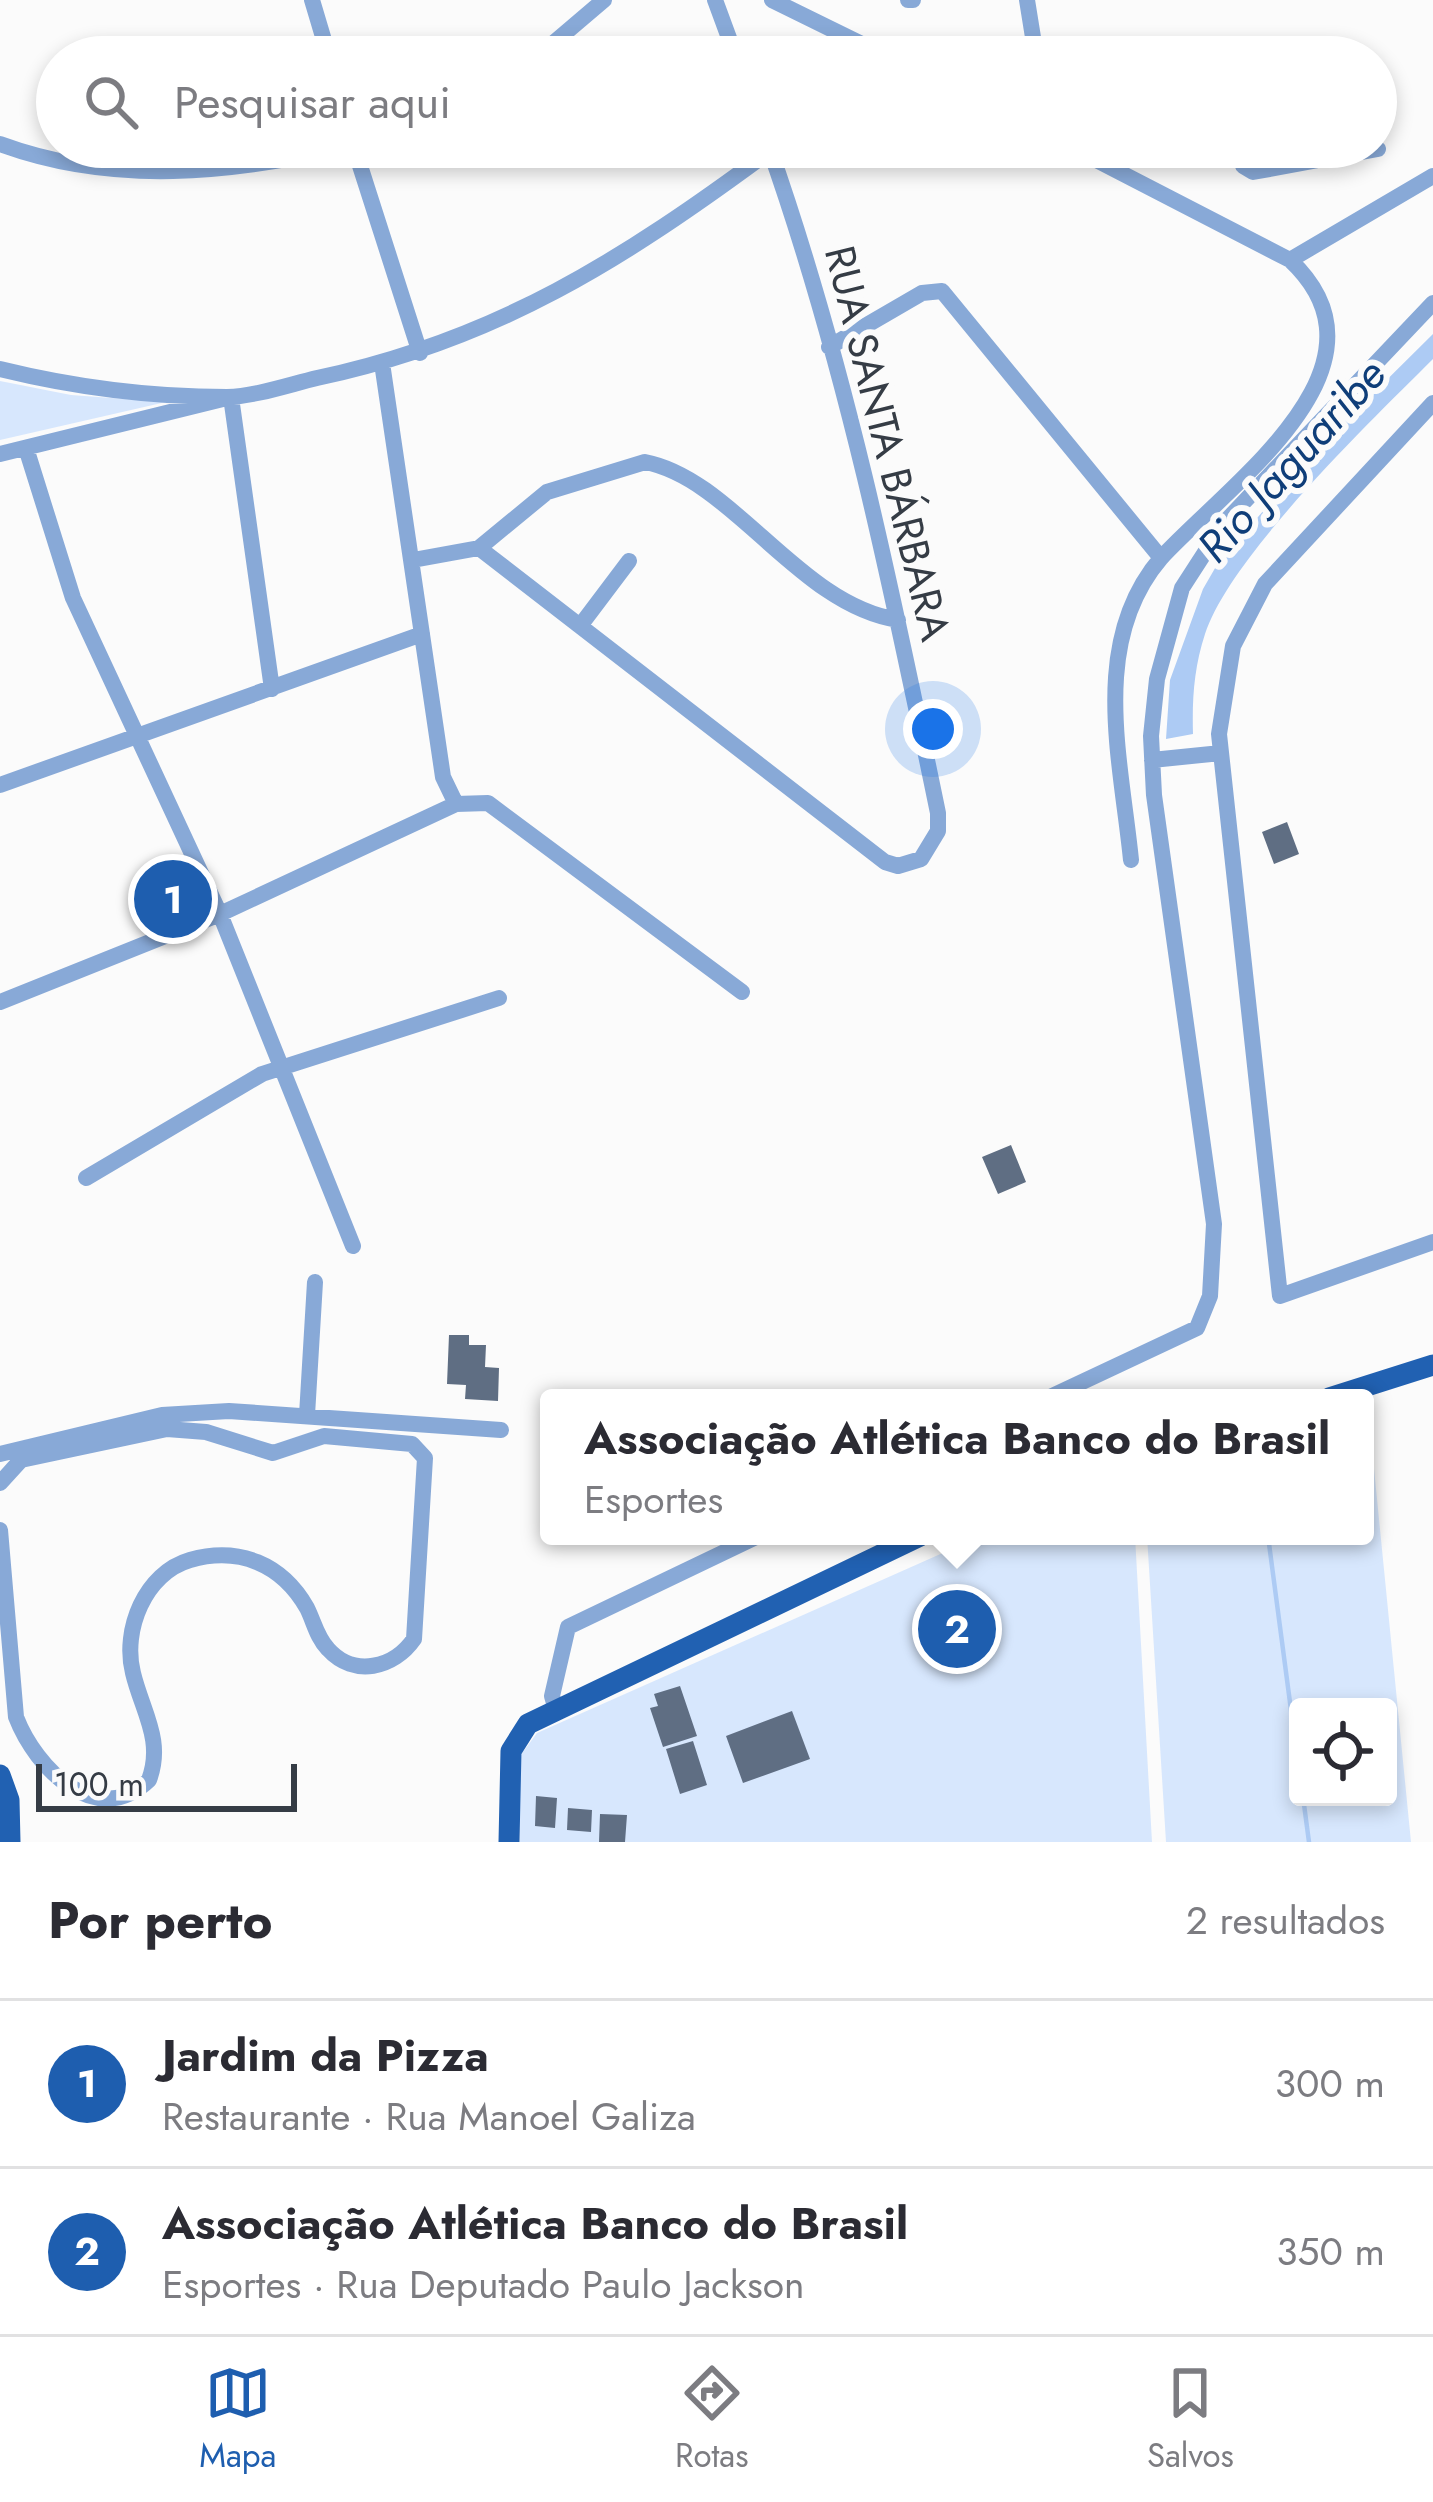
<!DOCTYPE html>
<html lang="pt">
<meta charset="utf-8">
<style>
:root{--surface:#fff;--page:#f2f2f3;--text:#2b2b33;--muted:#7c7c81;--line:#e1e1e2;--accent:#1e5eaf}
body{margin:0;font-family:Jost,sans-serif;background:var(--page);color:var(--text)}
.controls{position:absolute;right:36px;bottom:36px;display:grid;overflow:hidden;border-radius:12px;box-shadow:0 6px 18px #0003}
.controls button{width:108px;height:108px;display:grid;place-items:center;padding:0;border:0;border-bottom:3px solid var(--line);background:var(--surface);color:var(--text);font:60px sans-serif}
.scale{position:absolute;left:36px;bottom:30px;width:261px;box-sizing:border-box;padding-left:12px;border:6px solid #353c45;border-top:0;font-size:33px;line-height:42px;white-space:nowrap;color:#353c45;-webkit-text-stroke:9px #fbfbfb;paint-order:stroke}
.you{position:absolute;left:933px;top:729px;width:42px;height:42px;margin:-30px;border:9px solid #fff;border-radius:50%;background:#1a73e8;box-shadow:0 0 0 18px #1a73e833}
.badge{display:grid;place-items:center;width:78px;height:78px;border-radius:50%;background:var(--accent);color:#fff;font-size:39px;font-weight:700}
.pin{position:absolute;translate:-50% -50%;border:6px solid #fff;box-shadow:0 3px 12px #0006}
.popup{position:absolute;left:540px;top:1389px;width:834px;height:156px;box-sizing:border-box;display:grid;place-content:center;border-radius:12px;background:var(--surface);filter:drop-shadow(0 3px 9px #0005);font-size:39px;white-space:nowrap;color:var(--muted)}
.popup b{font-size:45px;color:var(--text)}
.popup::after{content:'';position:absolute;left:50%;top:100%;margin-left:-24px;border:24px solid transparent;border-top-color:var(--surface)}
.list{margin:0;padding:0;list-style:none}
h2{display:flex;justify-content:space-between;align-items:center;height:156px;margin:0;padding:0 48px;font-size:51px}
h2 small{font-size:39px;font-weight:400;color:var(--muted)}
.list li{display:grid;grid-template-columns:78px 1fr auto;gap:36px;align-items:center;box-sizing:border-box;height:168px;padding:0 48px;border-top:3px solid var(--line)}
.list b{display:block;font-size:45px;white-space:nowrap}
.list p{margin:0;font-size:39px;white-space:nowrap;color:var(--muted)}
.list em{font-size:39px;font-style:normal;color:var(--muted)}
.icon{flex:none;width:66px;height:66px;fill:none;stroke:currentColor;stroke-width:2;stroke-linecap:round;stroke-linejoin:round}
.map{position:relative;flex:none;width:1433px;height:1842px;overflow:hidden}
.search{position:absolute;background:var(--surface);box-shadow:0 6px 18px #0003;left:36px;right:36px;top:36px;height:132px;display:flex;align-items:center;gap:30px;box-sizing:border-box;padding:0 42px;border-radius:66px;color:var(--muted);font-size:45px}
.sheet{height:492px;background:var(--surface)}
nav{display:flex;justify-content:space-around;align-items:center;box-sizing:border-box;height:168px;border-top:3px solid var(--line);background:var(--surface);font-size:33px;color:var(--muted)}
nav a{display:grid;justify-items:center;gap:6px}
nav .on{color:var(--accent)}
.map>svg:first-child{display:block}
.green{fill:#d7e7fd;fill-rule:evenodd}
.water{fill:#adcbf4}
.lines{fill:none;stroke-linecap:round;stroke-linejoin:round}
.stream{stroke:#adcbf4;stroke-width:4.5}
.building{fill:#5f6e83}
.minor{stroke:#88a9d7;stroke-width:16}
.major{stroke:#2161b2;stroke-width:21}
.labels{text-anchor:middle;stroke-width:12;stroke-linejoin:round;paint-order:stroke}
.street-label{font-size:42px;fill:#353c45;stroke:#fbfbfb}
.water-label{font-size:45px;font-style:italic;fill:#0f3e79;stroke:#fbfbfb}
</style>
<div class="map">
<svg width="1433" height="1842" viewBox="0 0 1433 1842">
<rect width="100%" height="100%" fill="#fbfbfb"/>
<path class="green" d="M 0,381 L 71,395 L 166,402 L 0,440 Z
M 1368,1408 L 1411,1842 L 1166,1842 L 1147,1536 L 1365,1536 ZM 1388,1707 L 1388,1797 L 1298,1797 L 1298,1707 Z
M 981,1536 L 1135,1536 L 1152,1842 L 520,1842 L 520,1756 L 537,1733 Z"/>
<path class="water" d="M 1433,334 L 1433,359 C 1371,421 1231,555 1205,634 C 1194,668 1192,698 1193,734 L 1166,739 L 1170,680 L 1203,589 L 1218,563 L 1317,449 Z"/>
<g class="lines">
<path class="stream" d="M 1268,1536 L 1298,1763
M 1303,1797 L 1309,1842"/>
</g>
<path class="building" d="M 1287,822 L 1299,854 L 1274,864 L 1262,832 Z
M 1011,1145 L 1026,1182 L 998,1194 L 982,1157 Z
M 449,1335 L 469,1335 L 469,1345 L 486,1345 L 485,1367 L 499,1368 L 498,1401 L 465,1399 L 466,1385 L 447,1384 Z
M 680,1686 L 697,1736 L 663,1747 L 650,1708 L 658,1706 L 654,1694 Z
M 792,1711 L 810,1759 L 743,1783 L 726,1736 Z
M 693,1741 L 707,1785 L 680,1794 L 666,1749 Z
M 536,1796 L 557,1798 L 555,1828 L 535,1826 Z
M 568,1808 L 592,1810 L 591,1832 L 567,1830 Z
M 600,1814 L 627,1815 L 625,1842 L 599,1842 Z"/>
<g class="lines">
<path class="minor" d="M 312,0 L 329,57
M 715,0 L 736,57
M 772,0 L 888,57
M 908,0 L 913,0
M 1027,0 L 1036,56
M 537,57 L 604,0
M 1030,57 L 1094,48 L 1103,57
M 0,144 C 114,186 231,173 348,147
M 354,147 L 420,353
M 1071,147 L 1290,260 C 1403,366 1230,483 1161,558 C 1089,642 1121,759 1131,860
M 1240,147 L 1243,166 L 1253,172 L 1378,149
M 1290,260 L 1433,176
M 829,347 L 922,293 L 942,291 L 1161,558
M 382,363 L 443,777 L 456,804
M 0,369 C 73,387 152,397 227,397 C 256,396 288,385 317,378 C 497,340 624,259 770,151
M 1433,403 L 1265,584 L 1233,646 L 1219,734 L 1280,1296 L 1433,1242
M 26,448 L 73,598 L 220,914 L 353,1246
M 0,454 L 231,397 L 272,689
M 479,548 L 547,492 L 645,462 C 733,479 799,605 898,620
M 413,560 L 479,548 L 885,862 L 898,866 L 921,859 L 938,831 L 938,813 C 892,590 845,362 769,147
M 580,626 L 629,561
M 1152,760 L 1221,753
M 0,785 L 422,634
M 0,1002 L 220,914 L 456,804 L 488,803 L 742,992
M 86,1178 L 262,1074 L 499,998
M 1048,1398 L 1197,1328 L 1210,1296 L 1214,1224 L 1154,795 L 1151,736 L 1157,679 L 1182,588 L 1224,523 L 1433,303
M 307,1415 L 315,1282
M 0,1454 L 162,1415 L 229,1411 L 501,1430
M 0,1483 L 21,1460 L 167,1429 L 206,1432 L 273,1453 L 324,1436 L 412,1444 L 425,1458 L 414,1639 C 394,1668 354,1678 328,1649 C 317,1638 314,1622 307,1608 C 282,1564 239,1546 190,1560 C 145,1573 122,1630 133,1673 C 142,1711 164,1740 149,1780 C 97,1830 36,1769 16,1717 L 0,1530
M 556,1710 L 552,1696 L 568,1627 L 758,1536"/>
<path class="major" d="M 1329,1398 L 1433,1365
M 0,1775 L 9,1800 L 10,1842
M 509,1842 L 511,1751 L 528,1724 L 920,1536"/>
</g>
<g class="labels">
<g class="street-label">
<text transform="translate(888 443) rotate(76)" y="15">RUA SANTA BÁRBARA</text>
</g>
<g class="water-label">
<text transform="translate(1291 460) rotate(-48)" y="16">Rio Jaguaribe</text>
</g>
</g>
</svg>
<div class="controls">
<button><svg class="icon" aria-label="locate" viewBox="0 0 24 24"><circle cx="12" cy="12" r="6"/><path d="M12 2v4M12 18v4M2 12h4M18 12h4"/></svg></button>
</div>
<div class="scale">100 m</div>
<div class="you"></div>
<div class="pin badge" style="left:173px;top:899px">1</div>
<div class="pin badge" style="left:957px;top:1629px">2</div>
<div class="popup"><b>Associação Atlética Banco do Brasil</b>Esportes</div>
<div class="search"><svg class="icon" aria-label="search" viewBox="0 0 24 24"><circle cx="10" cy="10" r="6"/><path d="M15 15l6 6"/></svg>Pesquisar aqui</div>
</div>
<section class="sheet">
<h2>Por perto<small>2 resultados</small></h2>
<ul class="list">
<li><span class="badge">1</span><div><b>Jardim da Pizza</b><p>Restaurante · Rua Manoel Galiza</p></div><em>300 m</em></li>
<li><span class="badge">2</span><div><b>Associação Atlética Banco do Brasil</b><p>Esportes · Rua Deputado Paulo Jackson</p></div><em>350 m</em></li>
</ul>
</section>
<nav>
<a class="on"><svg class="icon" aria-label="map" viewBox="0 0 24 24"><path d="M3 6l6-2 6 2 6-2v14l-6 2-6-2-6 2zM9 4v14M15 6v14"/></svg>Mapa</a>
<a><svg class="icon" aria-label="directions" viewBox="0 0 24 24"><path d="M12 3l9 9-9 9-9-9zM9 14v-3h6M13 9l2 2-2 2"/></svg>Rotas</a>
<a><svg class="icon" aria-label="saved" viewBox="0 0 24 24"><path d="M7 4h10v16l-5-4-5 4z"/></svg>Salvos</a>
</nav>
